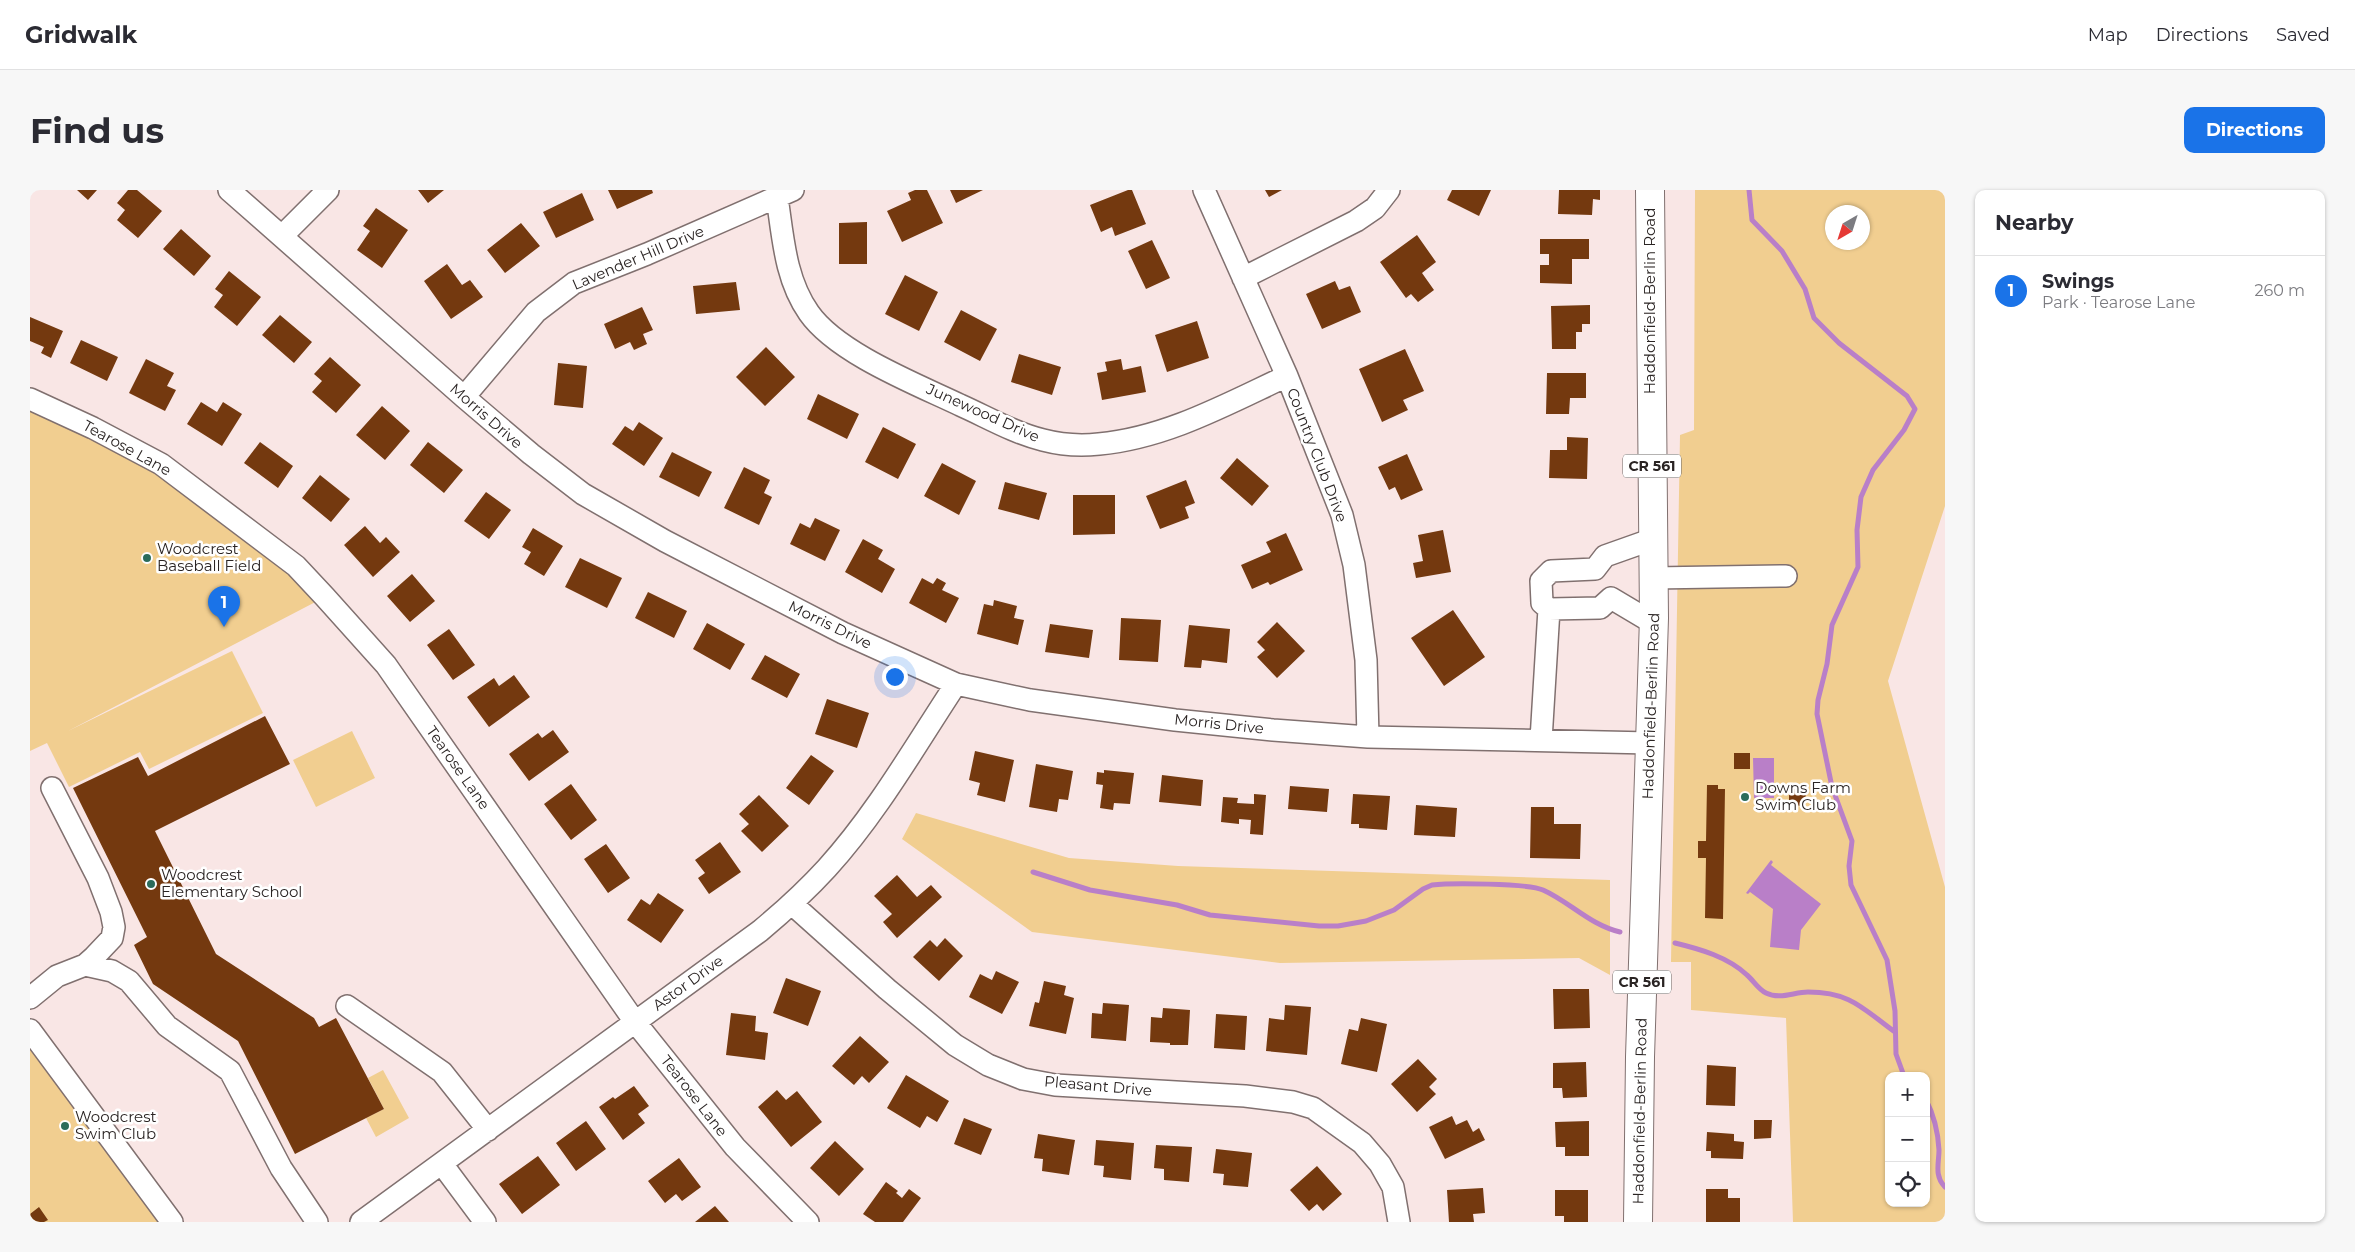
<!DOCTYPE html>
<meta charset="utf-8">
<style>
:root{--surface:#fff;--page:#f7f7f7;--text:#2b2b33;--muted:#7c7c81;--line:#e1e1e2;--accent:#1a73e8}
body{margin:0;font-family:Montserrat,sans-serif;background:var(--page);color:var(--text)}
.controls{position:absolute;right:15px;bottom:15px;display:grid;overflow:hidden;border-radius:10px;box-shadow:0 1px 4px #0004}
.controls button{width:45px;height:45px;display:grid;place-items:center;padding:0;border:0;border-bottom:1px solid var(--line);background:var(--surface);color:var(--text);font:25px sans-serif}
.compass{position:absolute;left:1795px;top:15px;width:45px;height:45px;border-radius:50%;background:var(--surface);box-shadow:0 1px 4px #0004;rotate:219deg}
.you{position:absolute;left:864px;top:486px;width:18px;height:18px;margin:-12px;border:4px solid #fff;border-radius:50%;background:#1a73e8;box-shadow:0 0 0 8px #1a73e833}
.badge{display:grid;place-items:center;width:32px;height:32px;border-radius:50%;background:var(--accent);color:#fff;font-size:16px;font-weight:700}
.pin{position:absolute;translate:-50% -41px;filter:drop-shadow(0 1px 2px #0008)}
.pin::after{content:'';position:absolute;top:26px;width:18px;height:15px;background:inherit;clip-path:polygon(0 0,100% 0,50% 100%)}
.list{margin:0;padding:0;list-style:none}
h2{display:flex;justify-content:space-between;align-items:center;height:65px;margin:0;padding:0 20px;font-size:21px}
h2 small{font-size:16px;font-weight:400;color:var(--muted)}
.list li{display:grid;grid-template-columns:32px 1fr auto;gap:15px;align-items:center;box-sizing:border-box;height:70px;padding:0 20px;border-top:1px solid var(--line)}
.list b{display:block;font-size:19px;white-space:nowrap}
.list p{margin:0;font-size:16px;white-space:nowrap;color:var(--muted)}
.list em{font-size:16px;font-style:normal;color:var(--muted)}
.icon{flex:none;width:28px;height:28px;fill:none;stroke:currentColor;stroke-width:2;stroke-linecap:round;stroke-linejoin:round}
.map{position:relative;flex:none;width:1915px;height:1032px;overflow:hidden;border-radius:10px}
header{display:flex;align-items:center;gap:30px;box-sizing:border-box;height:70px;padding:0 25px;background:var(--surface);border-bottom:1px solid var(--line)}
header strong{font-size:24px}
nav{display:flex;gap:28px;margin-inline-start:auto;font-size:18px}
.intro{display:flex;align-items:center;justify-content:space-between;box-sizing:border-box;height:120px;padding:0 30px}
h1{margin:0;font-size:35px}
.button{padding:12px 22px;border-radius:10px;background:var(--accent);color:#fff;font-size:18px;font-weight:700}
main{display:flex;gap:30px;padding:0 30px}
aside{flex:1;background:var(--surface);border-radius:10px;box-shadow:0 1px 4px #0004}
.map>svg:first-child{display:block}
.green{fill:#f1ce90;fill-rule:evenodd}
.water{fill:#b97fc8}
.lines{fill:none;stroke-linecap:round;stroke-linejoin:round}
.stream{stroke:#b97fc8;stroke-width:5}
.building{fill:#74390f}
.minor-casing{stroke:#80706f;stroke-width:24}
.major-casing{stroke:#80706f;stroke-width:30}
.minor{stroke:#fff;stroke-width:21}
.major{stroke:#fff;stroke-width:28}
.poi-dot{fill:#2b6c5b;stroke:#fff;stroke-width:2}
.labels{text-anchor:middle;stroke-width:5;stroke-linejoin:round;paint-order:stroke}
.shield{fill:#fff;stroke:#6a6665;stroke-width:1}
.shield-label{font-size:14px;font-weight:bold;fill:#2a2423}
.street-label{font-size:15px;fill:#2a2423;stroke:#fff}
.poi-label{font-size:15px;fill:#2a2423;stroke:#fff;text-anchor:start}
</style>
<header>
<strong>Gridwalk</strong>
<nav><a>Map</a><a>Directions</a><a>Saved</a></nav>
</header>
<div class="intro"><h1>Find us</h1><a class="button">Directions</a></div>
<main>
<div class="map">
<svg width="1915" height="1032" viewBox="0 0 1915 1032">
<rect width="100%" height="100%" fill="#f9e6e5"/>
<path class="green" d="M 1665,0 L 1915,0 L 1915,316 L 1858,491 L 1915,697 L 1915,1032 L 1763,1032 L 1756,828 L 1661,820 L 1661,772 L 1641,772 L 1650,245 L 1664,240 ZM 1802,22 L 1832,22 L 1832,52 L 1802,52 ZM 1859,886 L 1896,886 L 1896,1013 L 1859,1013 Z
M 0,209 L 131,274 L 295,407 L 38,541 L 202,461 L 233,523 L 119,579 L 110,562 L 39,597 L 17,553 L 0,561 Z
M 322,541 L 345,588 L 286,617 L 263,570 Z
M 886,623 L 1039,668 L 1148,676 L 1580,690 L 1580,785 L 1549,768 L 1250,773 L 1002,742 L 872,649 Z
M 0,840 L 142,1032 L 0,1032 Z
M 353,880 L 379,928 L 346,947 L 336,928 L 354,919 L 338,888 Z"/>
<path class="water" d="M 1723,568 L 1744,568 L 1744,608 L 1724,608 Z
M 1741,670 L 1743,672 L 1741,675 L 1791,714 L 1771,740 L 1769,760 L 1740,757 L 1743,719 L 1720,702 L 1718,704 L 1716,703 Z"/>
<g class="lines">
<path class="stream" d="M 1719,0 L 1722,30 L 1752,61 L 1775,99 L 1784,128 L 1809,153 L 1877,206 L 1885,219 L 1874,240 L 1843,280 L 1831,307 L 1827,340 L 1828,377 L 1802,435 L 1797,474 L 1788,510 L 1787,524 L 1802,597 L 1822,651 L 1819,676 L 1821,695 L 1857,770 L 1865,821 L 1866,864 L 1874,886
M 1003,682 L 1060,700 L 1147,715 L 1180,725 L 1289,736 L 1308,736 L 1336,731 L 1364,720 L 1393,699 L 1402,695 C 1419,693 1498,693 1513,700 C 1540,712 1560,735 1590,742
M 1645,753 C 1670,759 1698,767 1717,785 C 1724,791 1728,799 1736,803 C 1750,810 1764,802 1778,802 C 1821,802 1833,819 1865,842
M 1896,910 C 1904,925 1908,942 1909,960 C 1909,973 1904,986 1915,997"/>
</g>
<path class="building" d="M 47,0 L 67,0 L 58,10 Z
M 98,0 L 107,0 L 132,21 L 108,48 L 87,30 L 95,20 L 87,13 Z
M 388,0 L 414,0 L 398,13 Z
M 578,0 L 622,0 L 623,3 L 587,19 Z
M 885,0 L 897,0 L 913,33 L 872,52 L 857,21 L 881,10 L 878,3 Z
M 920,0 L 953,0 L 926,13 Z
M 1098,0 L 1102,0 L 1116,34 L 1085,46 L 1082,37 L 1071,42 L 1060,15 Z
M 1235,0 L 1252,0 L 1239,7 Z
M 1422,0 L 1461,0 L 1449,26 L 1417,10 Z
M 1529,0 L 1570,0 L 1570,10 L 1563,9 L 1562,25 L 1528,24 Z
M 552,3 L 564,30 L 526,48 L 513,22 Z
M 346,18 L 378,40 L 352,78 L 327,60 L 340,41 L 333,36 Z
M 837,32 L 837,74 L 809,74 L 809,33 Z
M 491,33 L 510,56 L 475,83 L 457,60 Z
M 151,39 L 181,66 L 164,86 L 133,59 Z
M 1387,45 L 1406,72 L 1392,83 L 1404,100 L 1388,112 L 1381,104 L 1376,108 L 1350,72 Z
M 1510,49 L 1559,49 L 1559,69 L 1542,69 L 1542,94 L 1510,93 L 1510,75 L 1519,75 L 1519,64 L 1510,64 Z
M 1122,50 L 1140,88 L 1116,99 L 1098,61 Z
M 417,74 L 432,95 L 440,90 L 453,107 L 421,129 L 394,91 Z
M 199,81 L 231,107 L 207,136 L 184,117 L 193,105 L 185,99 Z
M 875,85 L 908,102 L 889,141 L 855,124 Z
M 1305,91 L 1309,100 L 1320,96 L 1331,122 L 1292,139 L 1276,104 Z
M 706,92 L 710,120 L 666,124 L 663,96 Z
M 1560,115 L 1560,134 L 1552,134 L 1552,142 L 1546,142 L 1546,159 L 1522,159 L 1521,116 Z
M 612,117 L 623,140 L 613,144 L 617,154 L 604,160 L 600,152 L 585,159 L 574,134 Z
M 931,120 L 967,139 L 950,171 L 914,152 Z
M 250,125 L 282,152 L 264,173 L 232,145 Z
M 0,127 L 33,141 L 21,168 L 11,163 L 14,157 L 0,151 Z
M 1167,131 L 1179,168 L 1137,182 L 1125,145 Z
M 51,150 L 88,167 L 77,191 L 40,173 Z
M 736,157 L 765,187 L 735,216 L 706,187 Z
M 1375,159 L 1394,201 L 1373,210 L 1378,220 L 1352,232 L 1329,179 Z
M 989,164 L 1031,177 L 1022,205 L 981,192 Z
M 300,167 L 331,195 L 306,223 L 282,202 L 292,191 L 284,184 Z
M 116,169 L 144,183 L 137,196 L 146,200 L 135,221 L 99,203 Z
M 1091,169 L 1093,180 L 1111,176 L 1116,202 L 1072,210 L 1067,183 L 1077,181 L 1075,172 Z
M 528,173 L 557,176 L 553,218 L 524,215 Z
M 1517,183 L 1556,183 L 1556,208 L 1540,208 L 1539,224 L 1516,224 Z
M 788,204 L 829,224 L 817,249 L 777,229 Z
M 171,212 L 187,222 L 193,212 L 212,224 L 192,256 L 157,234 Z
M 352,216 L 380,241 L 355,270 L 326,245 Z
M 609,232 L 633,248 L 614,276 L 582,254 L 595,236 L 603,241 Z
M 853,237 L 886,254 L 868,289 L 835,272 Z
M 1537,247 L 1558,248 L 1557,289 L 1519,288 L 1520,260 L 1537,260 Z
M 230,252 L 263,276 L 248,298 L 214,273 Z
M 398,252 L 433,280 L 414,303 L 380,275 Z
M 642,262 L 682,282 L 669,307 L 629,287 Z
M 1377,264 L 1393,300 L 1371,310 L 1365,297 L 1359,300 L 1348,277 Z
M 1207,268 L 1239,296 L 1222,316 L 1190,288 Z
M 912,273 L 946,291 L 929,325 L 894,306 Z
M 714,277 L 740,290 L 734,303 L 742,307 L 729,335 L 694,318 Z
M 290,285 L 320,309 L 301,332 L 272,308 Z
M 1156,290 L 1165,313 L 1155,317 L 1159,328 L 1130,339 L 1116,306 Z
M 975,292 L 1017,303 L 1009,330 L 968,319 Z
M 456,302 L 481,320 L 459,349 L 434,331 Z
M 1043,305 L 1085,305 L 1085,344 L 1043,345 Z
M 785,328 L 810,340 L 795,371 L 760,354 L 770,333 L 780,338 Z
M 335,336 L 350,353 L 356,347 L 370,362 L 343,387 L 314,355 Z
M 503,338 L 533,356 L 514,386 L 494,374 L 501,362 L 492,357 Z
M 1413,340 L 1421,382 L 1386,388 L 1383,373 L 1393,371 L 1388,345 Z
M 1256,343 L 1273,380 L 1240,395 L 1238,392 L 1222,399 L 1211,375 L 1241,362 L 1236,352 Z
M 833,349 L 853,360 L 848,369 L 865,379 L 852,403 L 815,382 Z
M 550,368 L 592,388 L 577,418 L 535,397 Z
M 382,384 L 405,411 L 380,432 L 357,406 Z
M 892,388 L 903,394 L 907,388 L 916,393 L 912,400 L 929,408 L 916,433 L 879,413 Z
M 618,402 L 657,421 L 644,448 L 605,428 Z
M 964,410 L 987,416 L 984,428 L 994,430 L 988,455 L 947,444 L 954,414 L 963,416 Z
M 1423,420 L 1455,467 L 1414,496 L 1381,448 Z
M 1091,428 L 1131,430 L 1128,472 L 1089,470 Z
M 1247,432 L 1275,461 L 1247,488 L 1227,467 L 1235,460 L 1227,452 Z
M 677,433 L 715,454 L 700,480 L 663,459 Z
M 1020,434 L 1063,440 L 1059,468 L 1015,462 Z
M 1159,435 L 1200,439 L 1197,473 L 1172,470 L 1171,478 L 1154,477 Z
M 419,439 L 445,475 L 423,490 L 397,455 Z
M 735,465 L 770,484 L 757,508 L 721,489 Z
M 484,485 L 500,507 L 459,537 L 437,507 L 464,488 L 469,496 Z
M 797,509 L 839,523 L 827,558 L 785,544 Z
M 235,526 L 260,574 L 125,641 L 186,764 L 284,828 L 289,837 L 306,828 L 354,919 L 265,964 L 208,851 L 123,794 L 104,755 L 117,747 L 43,598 L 108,567 L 118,586 Z
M 523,540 L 539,562 L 499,591 L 479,564 L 508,543 L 512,548 Z
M 945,561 L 984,570 L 975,612 L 947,605 L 950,593 L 939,590 Z
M 1704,563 L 1720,563 L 1720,579 L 1704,579 Z
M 781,565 L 804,581 L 779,615 L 756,598 Z
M 1006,574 L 1043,581 L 1038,610 L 1029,609 L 1027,622 L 999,617 Z
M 1074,580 L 1104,583 L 1100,614 L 1084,613 L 1083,620 L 1070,618 L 1073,595 L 1066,594 L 1067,582 L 1074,583 Z
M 1132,585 L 1173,590 L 1171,616 L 1129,612 Z
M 541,594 L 567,630 L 541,650 L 514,614 Z
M 1677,595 L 1688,595 L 1688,599 L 1695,599 L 1693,729 L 1675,728 L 1676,668 L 1668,668 L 1668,651 L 1676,651 Z
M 1260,596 L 1299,599 L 1297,622 L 1258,619 Z
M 1759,599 L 1776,600 L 1775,616 L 1759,615 Z
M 1224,604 L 1236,605 L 1233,645 L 1220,644 L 1221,630 L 1209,629 L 1209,634 L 1191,632 L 1193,607 L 1208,608 L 1207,613 L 1224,614 Z
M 1323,604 L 1360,606 L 1357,640 L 1329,638 L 1329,634 L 1321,634 Z
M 729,605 L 759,636 L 732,662 L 711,641 L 719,634 L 709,624 Z
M 1386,615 L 1427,618 L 1425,647 L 1384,645 Z
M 1501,617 L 1524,617 L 1524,634 L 1551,634 L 1550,669 L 1500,668 Z
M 690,652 L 711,682 L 679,704 L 668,688 L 675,683 L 665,670 Z
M 576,654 L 600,688 L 578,703 L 554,669 Z
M 867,685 L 887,707 L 901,695 L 912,707 L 867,748 L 853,732 L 862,724 L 844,706 Z
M 628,703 L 654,720 L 631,753 L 597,730 L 611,709 L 620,715 Z
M 915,748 L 933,766 L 909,791 L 883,767 L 900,750 L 907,757 Z
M 966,781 L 989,792 L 972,824 L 939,807 L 950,784 L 962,790 Z
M 756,788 L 791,801 L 778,836 L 743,823 Z
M 1014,791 L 1036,796 L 1034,805 L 1044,808 L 1036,844 L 999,836 L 1005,812 L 1009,813 Z
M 1523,799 L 1559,799 L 1560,838 L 1524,839 Z
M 1073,813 L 1099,815 L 1096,851 L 1061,848 L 1062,823 L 1072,824 Z
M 1255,815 L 1281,817 L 1277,865 L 1236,861 L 1239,828 L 1254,830 Z
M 1133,818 L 1160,820 L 1158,855 L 1140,855 L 1140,853 L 1120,852 L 1121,827 L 1132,828 Z
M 701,823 L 726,826 L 725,841 L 738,843 L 735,870 L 696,865 Z
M 1186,824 L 1217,826 L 1215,860 L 1184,858 Z
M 1331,828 L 1357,834 L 1347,882 L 1311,874 L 1319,839 L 1328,841 Z
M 830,846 L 859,872 L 839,893 L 832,886 L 824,895 L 802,876 Z
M 1388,869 L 1407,889 L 1399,897 L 1406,904 L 1387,922 L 1361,894 Z
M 1556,872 L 1557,907 L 1533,908 L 1532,898 L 1523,898 L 1523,873 Z
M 1677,875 L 1706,877 L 1705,916 L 1676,915 Z
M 876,885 L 919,911 L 907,932 L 897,926 L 890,938 L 857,918 Z
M 604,896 L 619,916 L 608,924 L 615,933 L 593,950 L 569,917 L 583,907 L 585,909 Z
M 747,900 L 756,910 L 767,901 L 792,932 L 761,957 L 728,917 Z
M 1422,926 L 1426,935 L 1437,930 L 1443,942 L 1449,938 L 1455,950 L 1415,969 L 1399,937 Z
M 934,928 L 962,939 L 951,965 L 924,954 Z
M 1724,930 L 1742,930 L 1741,948 L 1724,949 Z
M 556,931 L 576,959 L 546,981 L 526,953 Z
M 1559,931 L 1559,966 L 1535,966 L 1535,957 L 1526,957 L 1525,932 Z
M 1677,942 L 1704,944 L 1704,951 L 1714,952 L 1713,969 L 1681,968 L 1681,961 L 1676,961 Z
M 1008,944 L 1045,950 L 1039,985 L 1012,981 L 1013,969 L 1004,968 Z
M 1066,950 L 1104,953 L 1101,990 L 1073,987 L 1074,976 L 1064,975 Z
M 805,951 L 834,979 L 809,1006 L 780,978 Z
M 1126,955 L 1162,957 L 1159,992 L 1134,990 L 1134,979 L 1124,978 Z
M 1186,959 L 1222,963 L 1218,997 L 1193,995 L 1194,984 L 1183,983 Z
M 508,966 L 530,995 L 492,1024 L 469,994 Z
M 649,968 L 671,997 L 652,1011 L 646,1004 L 635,1013 L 618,991 Z
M 1287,976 L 1312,1004 L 1293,1021 L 1287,1014 L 1279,1021 L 1260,1000 Z
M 856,992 L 868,1001 L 866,1003 L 872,1008 L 879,999 L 891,1008 L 873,1032 L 845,1032 L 833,1024 Z
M 1453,998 L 1455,1023 L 1443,1024 L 1444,1032 L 1419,1032 L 1417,1000 Z
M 1676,999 L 1698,999 L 1698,1008 L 1710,1008 L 1710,1032 L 1676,1032 Z
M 1525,1000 L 1558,1000 L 1558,1032 L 1534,1032 L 1534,1026 L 1525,1026 Z
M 685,1016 L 699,1032 L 665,1032 Z
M 9,1017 L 18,1030 L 14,1032 L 0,1032 L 0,1024 Z"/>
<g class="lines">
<g class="minor-casing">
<path id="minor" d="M 199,0 L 434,207 L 501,264 L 553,304 L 635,351 L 813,443 L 926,494 L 1000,510 L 1145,530 L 1243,540 L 1338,547 L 1620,553
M 1174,0 L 1257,186 L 1312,325 L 1324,375 L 1336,470 L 1338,547
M 747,7 C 753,47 755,89 779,123 C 807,163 886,194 930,215 C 957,227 984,243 1013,250 C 1032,255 1050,256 1069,254 C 1136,248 1197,214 1257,186
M 252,46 L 298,0
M 1213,88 L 1326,31 L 1345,18 L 1359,0
M 434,207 L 506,122 L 544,93 L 617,64 L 763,0
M 0,209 L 63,238 L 131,274 L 266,376 L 295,407 L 356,475 L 605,832 L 705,957 L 778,1032
M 1623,349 L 1575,366 L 1565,379 L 1521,381 L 1511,391 L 1512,413 L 1519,419 L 1570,418 L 1581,408 L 1623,433
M 1623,388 L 1756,386
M 1511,550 L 1519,419
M 762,714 L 857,799 L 925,855 L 958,875 L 993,889 L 1025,895 L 1215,906 L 1263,912 L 1283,918 L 1332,953 L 1350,974 L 1363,997 L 1369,1032
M 55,775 L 82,781 L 99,791 L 137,836 L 200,881 L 251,978 L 287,1032
M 0,808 L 27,786 L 55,775 L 64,767 L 82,748 L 84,737 L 81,722 L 68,688 L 22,598
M 317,816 L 412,882 L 458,940
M 0,840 L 142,1032
M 412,974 L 455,1032
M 331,1032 L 730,741 C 754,721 776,701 797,678 C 847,623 885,556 926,494"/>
</g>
<g class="major-casing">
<path id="major" d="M 1608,1032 L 1610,867 L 1624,428 L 1620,0"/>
</g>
<use href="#minor" class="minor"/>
<use href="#major" class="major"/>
</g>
<g class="poi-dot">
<circle cx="117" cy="368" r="5"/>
<circle cx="1715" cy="607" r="5"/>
<circle cx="121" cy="694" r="5"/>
<circle cx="35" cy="936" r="5"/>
</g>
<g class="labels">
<g class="shield">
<rect x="1593" y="264.5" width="58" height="23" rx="4"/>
<rect x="1583" y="780.5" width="58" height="23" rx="4"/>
</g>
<g class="shield-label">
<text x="1622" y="281">CR 561</text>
<text x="1612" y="797">CR 561</text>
</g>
<g class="street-label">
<text transform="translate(608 68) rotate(-23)" y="5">Lavender Hill Drive</text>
<text transform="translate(1620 111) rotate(-90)" y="5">Haddonfield-Berlin Road</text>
<text transform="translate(953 223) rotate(24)" y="5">Junewood Drive</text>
<text transform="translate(456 226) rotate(41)" y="5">Morris Drive</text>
<text transform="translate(97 258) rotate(29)" y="5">Tearose Lane</text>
<text transform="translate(1287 265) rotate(69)" y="5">Country Club Drive</text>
<text transform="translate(800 435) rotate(26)" y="5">Morris Drive</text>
<text transform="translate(1621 516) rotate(-88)" y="5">Haddonfield-Berlin Road</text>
<text transform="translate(1189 534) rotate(6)" y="5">Morris Drive</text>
<text transform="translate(428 578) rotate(55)" y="5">Tearose Lane</text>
<text transform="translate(658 793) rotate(-36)" y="5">Astor Drive</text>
<text transform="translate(1068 896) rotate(5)" y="5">Pleasant Drive</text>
<text transform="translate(664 906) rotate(52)" y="5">Tearose Lane</text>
<text transform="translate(1610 921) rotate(-89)" y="5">Haddonfield-Berlin Road</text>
</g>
<g class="poi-label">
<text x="127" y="364">Woodcrest<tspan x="127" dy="17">Baseball Field</tspan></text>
<text x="1725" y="603">Downs Farm<tspan x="1725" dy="17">Swim Club</tspan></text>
<text x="131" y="690">Woodcrest<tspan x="131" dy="17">Elementary School</tspan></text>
<text x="45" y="932">Woodcrest<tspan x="45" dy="17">Swim Club</tspan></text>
</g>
</g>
</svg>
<div class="controls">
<button>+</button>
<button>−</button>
<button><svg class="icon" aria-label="locate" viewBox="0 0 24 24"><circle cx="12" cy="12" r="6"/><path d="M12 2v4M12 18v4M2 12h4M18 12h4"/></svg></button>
</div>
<svg class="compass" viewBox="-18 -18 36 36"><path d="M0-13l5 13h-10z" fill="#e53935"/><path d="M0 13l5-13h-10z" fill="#7c7c81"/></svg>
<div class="you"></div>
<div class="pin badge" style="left:194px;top:437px">1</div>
</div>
<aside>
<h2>Nearby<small></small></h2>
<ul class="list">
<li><span class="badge">1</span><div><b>Swings</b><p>Park · Tearose Lane</p></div><em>260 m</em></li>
</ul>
</aside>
</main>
